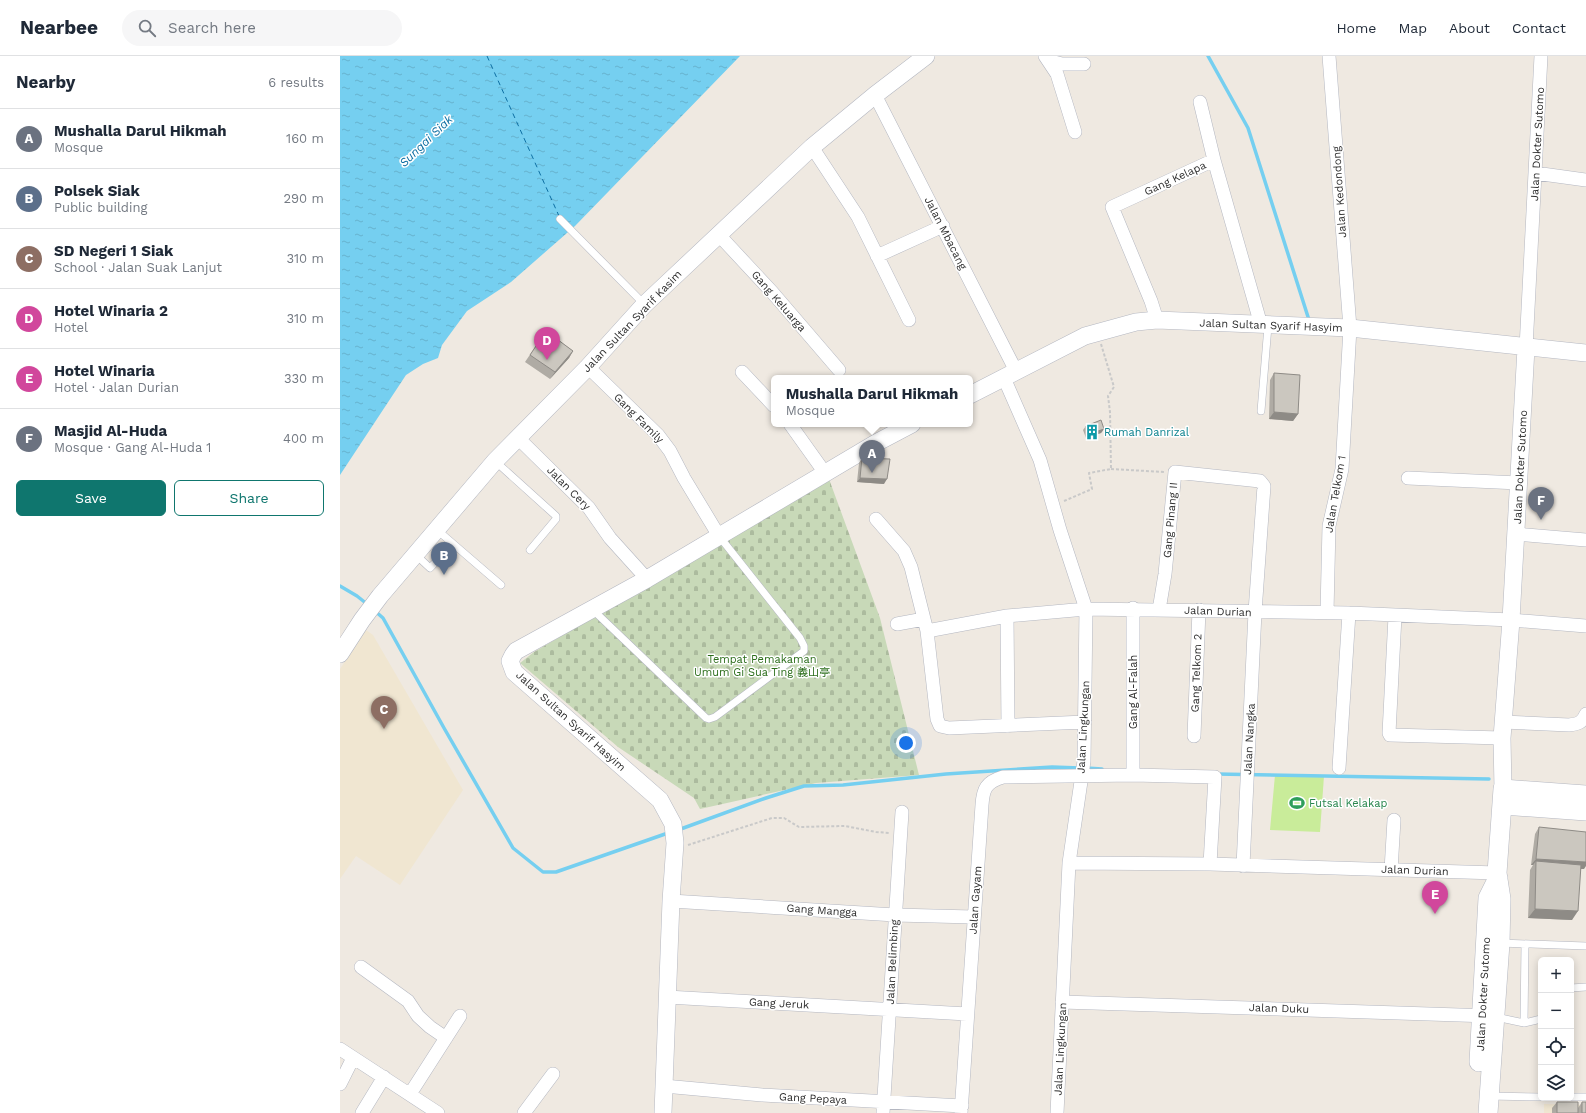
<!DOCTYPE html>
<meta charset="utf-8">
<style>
:root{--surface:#fff;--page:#f6f6f7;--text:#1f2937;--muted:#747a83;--line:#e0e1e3;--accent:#0f766e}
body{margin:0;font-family:"Work Sans","Noto Sans SC",sans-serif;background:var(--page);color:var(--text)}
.controls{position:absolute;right:12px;bottom:12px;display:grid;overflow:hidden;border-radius:6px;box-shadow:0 2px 10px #0003}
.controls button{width:36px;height:36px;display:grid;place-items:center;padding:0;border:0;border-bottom:1px solid var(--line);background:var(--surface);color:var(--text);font:20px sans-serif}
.you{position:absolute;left:566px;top:687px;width:14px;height:14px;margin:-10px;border:3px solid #fff;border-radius:50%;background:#1a73e8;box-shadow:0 0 0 6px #1a73e833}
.badge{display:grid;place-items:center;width:26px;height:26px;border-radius:50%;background:var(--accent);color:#fff;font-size:13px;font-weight:700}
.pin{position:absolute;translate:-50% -33px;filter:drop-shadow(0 1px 2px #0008)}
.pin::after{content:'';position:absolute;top:21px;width:14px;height:12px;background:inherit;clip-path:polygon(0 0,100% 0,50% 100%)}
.popup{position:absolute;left:431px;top:319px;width:202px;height:52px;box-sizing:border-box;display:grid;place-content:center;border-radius:6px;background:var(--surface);filter:drop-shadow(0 1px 3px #0005);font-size:13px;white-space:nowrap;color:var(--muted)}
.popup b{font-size:15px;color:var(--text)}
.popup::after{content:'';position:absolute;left:50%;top:100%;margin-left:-8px;border:8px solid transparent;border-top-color:var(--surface)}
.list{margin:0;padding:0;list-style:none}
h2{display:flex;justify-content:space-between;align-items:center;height:52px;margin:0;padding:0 16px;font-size:17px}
h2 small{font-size:13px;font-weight:400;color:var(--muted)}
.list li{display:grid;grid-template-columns:26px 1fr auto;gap:12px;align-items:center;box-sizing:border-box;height:60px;padding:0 16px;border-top:1px solid var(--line)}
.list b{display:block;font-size:15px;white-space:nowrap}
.list p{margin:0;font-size:13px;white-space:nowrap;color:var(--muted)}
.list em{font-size:13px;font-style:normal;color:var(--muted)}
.actions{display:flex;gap:8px;padding:12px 16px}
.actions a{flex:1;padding:9px 0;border:1px solid var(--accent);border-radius:6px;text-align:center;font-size:14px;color:var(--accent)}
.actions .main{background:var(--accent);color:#fff}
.icon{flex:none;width:22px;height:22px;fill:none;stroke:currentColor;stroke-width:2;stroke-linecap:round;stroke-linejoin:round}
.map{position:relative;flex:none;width:1246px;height:1057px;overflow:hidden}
header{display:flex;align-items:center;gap:24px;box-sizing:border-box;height:56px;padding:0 20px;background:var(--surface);border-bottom:1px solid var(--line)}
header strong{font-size:19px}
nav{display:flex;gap:22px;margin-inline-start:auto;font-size:14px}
.search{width:280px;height:36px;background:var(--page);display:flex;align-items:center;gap:10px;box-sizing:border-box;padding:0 14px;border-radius:22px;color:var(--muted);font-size:15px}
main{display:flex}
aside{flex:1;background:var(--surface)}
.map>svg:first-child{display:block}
.education{fill:#f0e6d1}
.cemetery{fill:url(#cemetery-stones)}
.pitch{fill:#c9ec9a}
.water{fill:url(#water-ripples)}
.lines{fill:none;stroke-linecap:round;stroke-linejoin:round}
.stream{stroke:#75cff0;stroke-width:3.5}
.ferry{stroke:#0d6fa3;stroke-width:1;stroke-dasharray:5 4;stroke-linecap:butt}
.service-casing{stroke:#b4b7c1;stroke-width:8}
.minor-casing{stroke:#b4b7c1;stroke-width:14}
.tertiary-casing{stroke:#b4b7c1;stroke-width:18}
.secondary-casing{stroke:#b4b7c1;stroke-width:20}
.path{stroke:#c9c9c9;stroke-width:2;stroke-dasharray:3 2;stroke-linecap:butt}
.service{stroke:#fff;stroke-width:7}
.minor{stroke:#fff;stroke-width:13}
.tertiary{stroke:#fff;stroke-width:17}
.secondary{stroke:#fff;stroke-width:19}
.wall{fill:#afaba4}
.shaded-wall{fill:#8e8b86}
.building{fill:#cbc7bf;stroke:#8e8b86}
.labels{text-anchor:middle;stroke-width:3;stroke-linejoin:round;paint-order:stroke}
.street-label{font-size:11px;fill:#2e2e2e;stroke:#fff}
.culture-label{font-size:11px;fill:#0d838f;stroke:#fff;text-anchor:start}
.park-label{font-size:11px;fill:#2c6e1b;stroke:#fff}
.leisure-label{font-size:11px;fill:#27864d;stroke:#fff;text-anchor:start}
.water-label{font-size:12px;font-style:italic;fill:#0d6fa3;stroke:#fff}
</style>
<header>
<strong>Nearbee</strong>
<div class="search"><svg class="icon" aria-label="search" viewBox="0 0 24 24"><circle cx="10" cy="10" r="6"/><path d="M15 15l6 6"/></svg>Search here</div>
<nav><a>Home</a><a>Map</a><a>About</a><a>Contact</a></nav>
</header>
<main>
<aside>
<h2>Nearby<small>6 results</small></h2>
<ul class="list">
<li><span class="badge" style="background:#6b7280">A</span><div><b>Mushalla Darul Hikmah</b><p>Mosque</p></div><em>160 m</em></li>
<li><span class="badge" style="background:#5c6f8a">B</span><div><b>Polsek Siak</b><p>Public building</p></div><em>290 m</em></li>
<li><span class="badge" style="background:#8d6e63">C</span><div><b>SD Negeri 1 Siak</b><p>School · Jalan Suak Lanjut</p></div><em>310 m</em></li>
<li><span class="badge" style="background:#d1479c">D</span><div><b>Hotel Winaria 2</b><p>Hotel</p></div><em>310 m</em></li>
<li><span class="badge" style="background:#d1479c">E</span><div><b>Hotel Winaria</b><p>Hotel · Jalan Durian</p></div><em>330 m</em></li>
<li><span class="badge" style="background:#6b7280">F</span><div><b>Masjid Al-Huda</b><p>Mosque · Gang Al-Huda 1</p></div><em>400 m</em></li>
</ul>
<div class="actions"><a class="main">Save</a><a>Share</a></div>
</aside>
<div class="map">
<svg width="1246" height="1057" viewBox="0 0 1246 1057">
<defs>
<pattern id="cemetery-stones" width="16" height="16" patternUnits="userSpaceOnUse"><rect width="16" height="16" fill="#c8d9b8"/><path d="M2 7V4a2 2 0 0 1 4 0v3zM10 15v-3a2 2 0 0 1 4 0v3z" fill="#acbb9e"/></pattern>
<pattern id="water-ripples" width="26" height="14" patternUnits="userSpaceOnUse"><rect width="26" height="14" fill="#75cff0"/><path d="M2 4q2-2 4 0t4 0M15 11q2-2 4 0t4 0" fill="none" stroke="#66b2ce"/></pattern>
</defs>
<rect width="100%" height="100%" fill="#efe9e1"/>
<path class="education" d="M 26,574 L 33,579 L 123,734 L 60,829 L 16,800 L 0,823 L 0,613 Z
M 1204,1048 L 1246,1049 L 1246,1057 L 1204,1057 Z"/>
<path class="cemetery" d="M 489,423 L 540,562 L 579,719 L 476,727 L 360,753 L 354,742 L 278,691 L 180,607 L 194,596 Z"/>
<path class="pitch" d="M 935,719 L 984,720 L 980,776 L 930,774 Z"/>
<path class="water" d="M 0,0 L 400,0 L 235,170 L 171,226 L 127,255 L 102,289 L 98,302 L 83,308 L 66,319 L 0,419 Z"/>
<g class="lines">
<path class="stream" d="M 868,0 L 908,72 L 969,264
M 0,530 L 17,540 L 27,548
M 35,555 L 43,562 L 104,672 L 173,792 L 203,816 L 216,816 L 328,777
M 746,712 L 762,713
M 876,718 L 1149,723
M 338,774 L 426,742 L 464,730 L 503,729 L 606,718 L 712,711 L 740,712"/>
<path class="ferry" d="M 147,0 L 219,160"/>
<g class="service-casing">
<path id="service" d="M 220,163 L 304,248
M 921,355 L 928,270
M 155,405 L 216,460 L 216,463 L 190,494
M 96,473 L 161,529
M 75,498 L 90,512 L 113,488
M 253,554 L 366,662 L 369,663 L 375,661 L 464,595 L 464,590 L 460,582 L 379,480
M 1160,887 L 1246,890
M 1231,932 L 1246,931
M 1156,961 L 1184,967 L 1185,889
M 1184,967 L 1201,963
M 1149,1040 L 1201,1041
M 1231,1041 L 1246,1041"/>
</g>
<g class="minor-casing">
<path id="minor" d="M 705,0 L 717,18 L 735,76
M 710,5 L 722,8 L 744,8
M 535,39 L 676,315
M 860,46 L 874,104
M 472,91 L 518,161 L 569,264
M 1195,117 L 1246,124
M 378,178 L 432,236 L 499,314
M 537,200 L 603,170
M 817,264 L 811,245 L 772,151 L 874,104 L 921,269
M 1186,292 L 1201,0
M 248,311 L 318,379 L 330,395 L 344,422 L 379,480
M 402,316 L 434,350
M 664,322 L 700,404 L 720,474 L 746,553 L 744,705 L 729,807 L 717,1057
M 450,368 L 485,417
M 177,381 L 249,452 L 270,482 L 307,523
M 1068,422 L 1179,427
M 536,463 L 564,495 L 571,511 L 587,575 L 597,663 L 600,670 L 609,672 L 745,666
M 1176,478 L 1246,484
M 819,554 L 825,518 L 835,416 L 920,425 L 924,430 L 915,556 L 903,810
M 987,556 L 989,470 L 1002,413 L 1010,272 L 989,0
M 667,560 L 668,670
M 1055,560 L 1049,677 L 1050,679 L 1162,682
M 557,568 L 584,563
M 587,575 L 667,560 L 746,553 L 1009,557 L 1171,564 L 1246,570
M 1163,666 L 1229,669 C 1238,668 1242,667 1246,658
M 854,680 L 859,554
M 999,712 L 1009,557
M 793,719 L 793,552
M 729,807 L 870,808 L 1157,817
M 1051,814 L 1054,764
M 331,845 L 555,859 L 633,861
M 21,911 L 68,945 L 78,960 L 90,971 L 106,982
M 327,941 L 627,958
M 722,946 L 1150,960
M 0,993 L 98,1057
M 0,1028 L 13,1002
M 324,1030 L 422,1039 L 622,1050
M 70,1038 L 120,960
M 22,1057 L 44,1021
M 184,1057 L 213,1018
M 543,1057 L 562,756
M 621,1057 L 642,749 C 643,733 646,726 663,721 L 793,719 L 875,721 L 870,808"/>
</g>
<g class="tertiary-casing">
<path id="tertiary" d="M 630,339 L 745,280 L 796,266 L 817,264 L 1010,272 L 1246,297
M 0,598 L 22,564 L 40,540 L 155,405 L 248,311 L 304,249 L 472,91 L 535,39 L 586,0
M 1163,733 L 1162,682 L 1171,564 L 1186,292
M 323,1057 L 331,845 L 335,787 L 333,768 L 320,744 L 174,616 L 170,605 L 173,599 L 176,595 L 307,523 L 536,387 L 572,368"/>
</g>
<g class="secondary-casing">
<path id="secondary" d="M 1163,749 L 1246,755
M 1139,1006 L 1148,842 L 1158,822
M 1148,1057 L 1160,887 L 1161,843 L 1157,817 L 1163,733 L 1246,739"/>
</g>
<path class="path" d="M 771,413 L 824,416
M 724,445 L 752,433 L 749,417 L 771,413 L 770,356 L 768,340 L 774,331 L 761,288
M 348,789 L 432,762 L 444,762 L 459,771 L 505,770 L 536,776 L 550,777"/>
<use href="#service" class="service"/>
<use href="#minor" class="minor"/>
<use href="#tertiary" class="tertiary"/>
<use href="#secondary" class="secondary"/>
</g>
<path class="wall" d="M 206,275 L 233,295 L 229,302 L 210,323 L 185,306 Z
M 934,317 L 958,358 L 953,365 L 929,363 L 930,324 Z
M 746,370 L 764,373 L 761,377 L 746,382 L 743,374 Z
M 522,402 L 544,428 L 517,426 L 519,407 Z
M 1199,771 L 1244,813 L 1241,813 L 1232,864 L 1188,862 L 1190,814 L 1193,809 L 1191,809 L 1195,778 Z
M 1217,1046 L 1238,1052 L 1242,1046 L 1246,1057 L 1212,1057 L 1212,1052 Z"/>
<path class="shaded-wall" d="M 233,295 L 229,302 L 210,323 L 215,316 Z
M 934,356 L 958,358 L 953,365 L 929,363 Z
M 764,373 L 761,377 L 746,382 L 749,378 Z
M 520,422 L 547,423 L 544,428 L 517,426 Z
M 1196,803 L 1246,806 L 1246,810 L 1244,813 L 1196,810 L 1196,805 L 1193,809 L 1191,809 Z
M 1195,853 L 1238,855 L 1232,864 L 1188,862 Z"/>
<path class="building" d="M 206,275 L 233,295 L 215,316 L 190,299 Z
M 934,317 L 960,319 L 958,358 L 934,356 Z
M 761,364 L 764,373 L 749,378 L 746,370 Z
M 522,402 L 550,403 L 547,423 L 520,422 Z
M 1199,771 L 1246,776 L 1246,806 L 1196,803 Z
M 1196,805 L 1241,809 L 1238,855 L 1195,853 Z
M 1217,1046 L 1238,1046 L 1238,1057 L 1217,1057 Z
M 1242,1046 L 1246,1046 L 1246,1057 L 1242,1057 Z"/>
<defs>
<g id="building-bare" transform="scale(1.2)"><path d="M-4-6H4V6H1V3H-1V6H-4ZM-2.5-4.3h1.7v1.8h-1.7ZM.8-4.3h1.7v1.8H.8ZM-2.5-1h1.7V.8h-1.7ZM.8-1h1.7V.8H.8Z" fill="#0f9aa8" stroke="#fff" stroke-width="2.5" paint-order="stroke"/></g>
<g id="stadium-bare" transform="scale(1.2)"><path d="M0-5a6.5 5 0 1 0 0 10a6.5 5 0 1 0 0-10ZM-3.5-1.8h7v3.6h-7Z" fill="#2e9e5b" stroke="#fff" stroke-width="2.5" paint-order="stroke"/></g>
</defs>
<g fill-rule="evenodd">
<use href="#building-bare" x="752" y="376"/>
<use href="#stadium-bare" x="957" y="747"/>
</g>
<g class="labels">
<g class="street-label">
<text transform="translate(1197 88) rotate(-87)" y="4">Jalan Dokter Sutomo</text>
<text transform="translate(835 122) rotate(-25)" y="4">Gang Kelapa</text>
<text transform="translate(999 136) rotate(-94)" y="4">Jalan Kedondong</text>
<text transform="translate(606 177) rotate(63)" y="4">Jalan Mbacang</text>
<text transform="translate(439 245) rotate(49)" y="4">Gang Keluarga</text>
<text transform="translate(292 265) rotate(-46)" y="4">Jalan Sultan Syarif Kasim</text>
<text transform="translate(931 269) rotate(2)" y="4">Jalan Sultan Syarif Hasyim</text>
<text transform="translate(299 362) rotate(45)" y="4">Gang Family</text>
<text transform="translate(1180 411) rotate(-87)" y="4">Jalan Dokter Sutomo</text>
<text transform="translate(229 432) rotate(45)" y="4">Jalan Cery</text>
<text transform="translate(995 438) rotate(-80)" y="4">Jalan Telkom 1</text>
<text transform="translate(830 464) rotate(-85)" y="4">Gang Pinang II</text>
<text transform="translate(878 555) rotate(2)" y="4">Jalan Durian</text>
<text transform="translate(856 617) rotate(-88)" y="4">Gang Telkom 2</text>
<text transform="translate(793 636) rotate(-90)" y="4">Gang Al-Falah</text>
<text transform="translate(231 665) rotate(42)" y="4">Jalan Sultan Syarif Hasyim</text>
<text transform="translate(743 671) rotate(-87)" y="4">Jalan Lingkungan</text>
<text transform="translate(909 683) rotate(-87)" y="4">Jalan Nangka</text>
<text transform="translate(1075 814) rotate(2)" y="4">Jalan Durian</text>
<text transform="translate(635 844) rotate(-86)" y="4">Jalan Gayam</text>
<text transform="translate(482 854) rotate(4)" y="4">Gang Mangga</text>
<text transform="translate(552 906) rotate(-87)" y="4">Jalan Belimbing</text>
<text transform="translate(1143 938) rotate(-87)" y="4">Jalan Dokter Sutomo</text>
<text transform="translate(439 947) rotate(3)" y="4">Gang Jeruk</text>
<text transform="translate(939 952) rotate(2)" y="4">Jalan Duku</text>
<text transform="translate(720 993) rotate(-87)" y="4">Jalan Lingkungan</text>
<text transform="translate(473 1042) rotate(3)" y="4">Gang Pepaya</text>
</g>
<g class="culture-label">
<text x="764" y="380">Rumah Danrizal</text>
</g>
<g class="park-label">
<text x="422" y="607">Tempat Pemakaman<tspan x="422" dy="13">Umum Gi Sua Ting 義山亭</tspan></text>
</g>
<g class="leisure-label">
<text x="969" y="751">Futsal Kelakap</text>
</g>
<g class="water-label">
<text transform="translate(86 85) rotate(-44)" y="4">Sungai Siak</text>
</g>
</g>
</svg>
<div class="controls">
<button>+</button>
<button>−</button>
<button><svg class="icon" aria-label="locate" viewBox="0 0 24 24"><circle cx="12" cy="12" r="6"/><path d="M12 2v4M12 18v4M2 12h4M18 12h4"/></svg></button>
<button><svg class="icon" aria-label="layers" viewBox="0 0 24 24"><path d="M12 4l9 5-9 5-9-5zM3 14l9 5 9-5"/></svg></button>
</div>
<div class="you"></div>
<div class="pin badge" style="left:532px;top:417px;background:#6b7280">A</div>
<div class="popup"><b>Mushalla Darul Hikmah</b>Mosque</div>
<div class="pin badge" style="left:104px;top:519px;background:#5c6f8a">B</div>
<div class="pin badge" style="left:44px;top:673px;background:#8d6e63">C</div>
<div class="pin badge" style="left:207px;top:304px;background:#d1479c">D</div>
<div class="pin badge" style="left:1095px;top:858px;background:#d1479c">E</div>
<div class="pin badge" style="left:1201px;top:464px;background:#6b7280">F</div>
</div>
</main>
